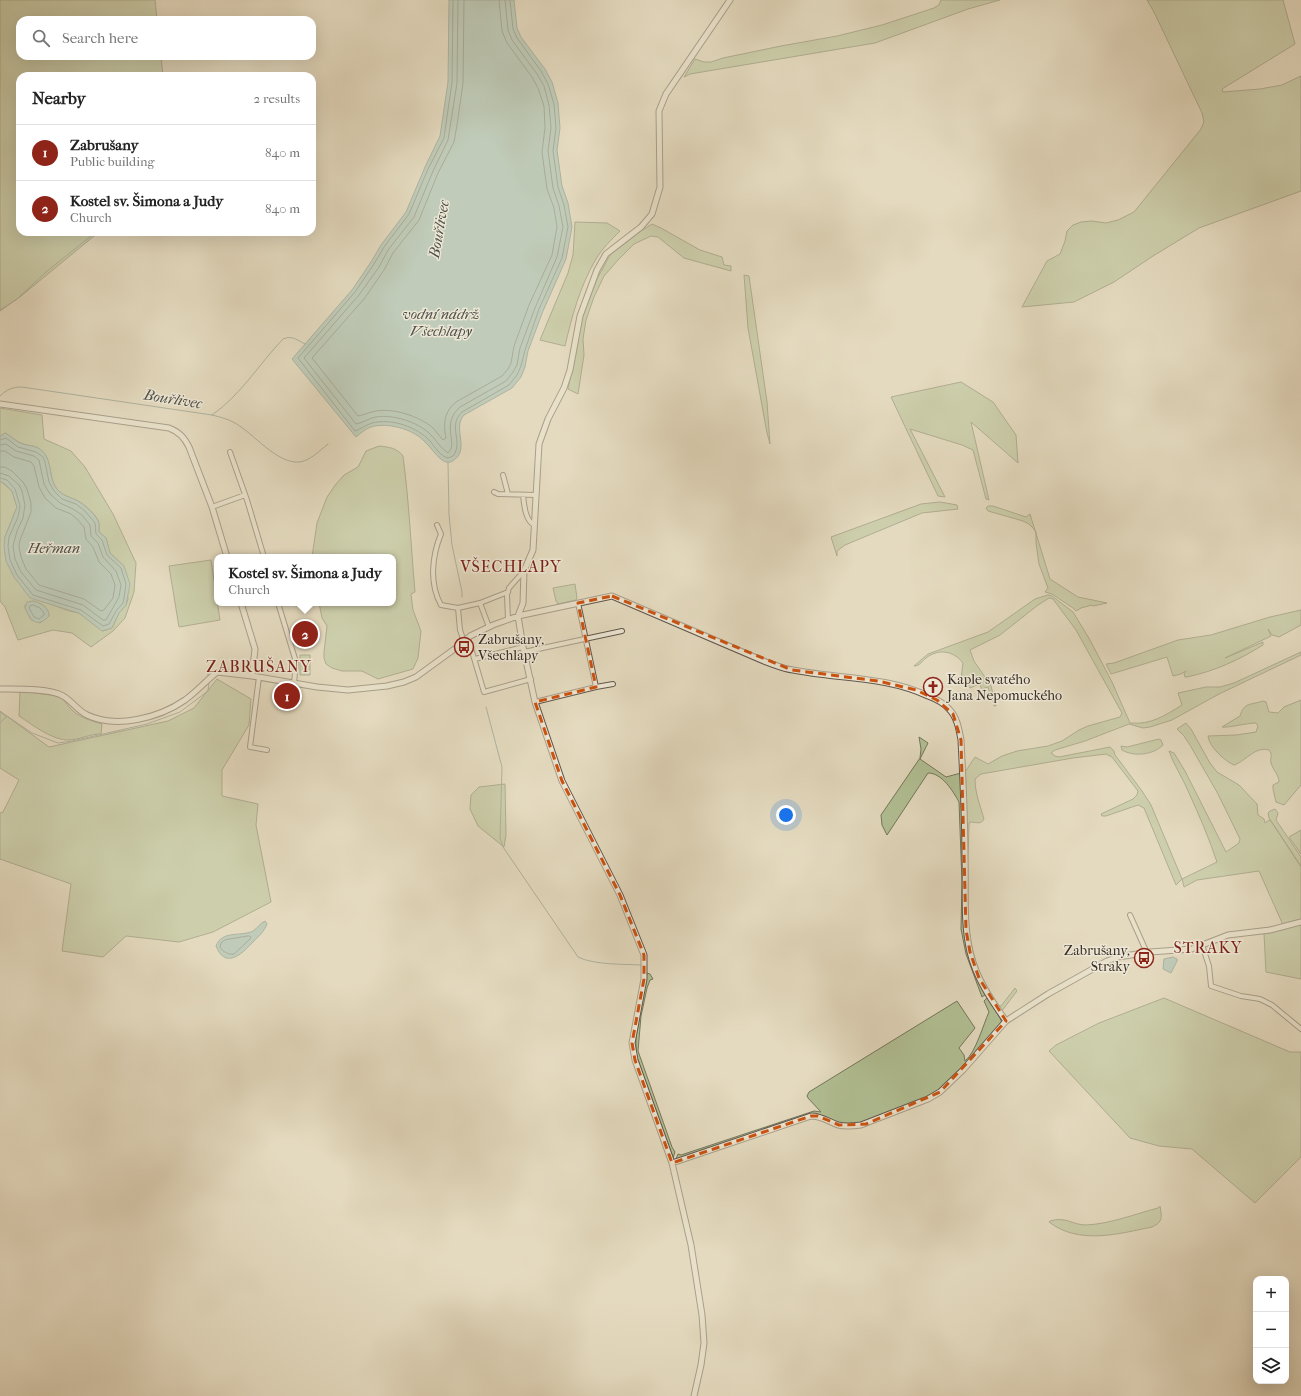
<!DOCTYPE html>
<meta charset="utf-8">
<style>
:root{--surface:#fff;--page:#f6f6f6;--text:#222;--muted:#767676;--line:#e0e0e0;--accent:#8f2418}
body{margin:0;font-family:"IM FELL French Canon",serif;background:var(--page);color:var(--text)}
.controls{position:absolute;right:12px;bottom:12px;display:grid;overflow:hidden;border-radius:8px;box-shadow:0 4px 16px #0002}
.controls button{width:36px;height:36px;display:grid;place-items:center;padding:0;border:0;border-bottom:1px solid var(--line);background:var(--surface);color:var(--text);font:20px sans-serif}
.you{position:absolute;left:786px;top:815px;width:14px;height:14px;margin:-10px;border:3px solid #fff;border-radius:50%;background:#1a73e8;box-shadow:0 0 0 6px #1a73e833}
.badge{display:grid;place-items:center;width:26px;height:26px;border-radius:50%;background:var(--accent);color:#fff;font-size:13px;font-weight:700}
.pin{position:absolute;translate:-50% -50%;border:2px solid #fff;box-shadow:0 1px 4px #0006}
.popup{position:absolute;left:214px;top:554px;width:182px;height:52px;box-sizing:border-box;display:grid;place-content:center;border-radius:8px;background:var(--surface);filter:drop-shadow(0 1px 3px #0005);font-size:13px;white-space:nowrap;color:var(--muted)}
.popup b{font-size:15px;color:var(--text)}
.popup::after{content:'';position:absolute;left:50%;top:100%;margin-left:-8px;border:8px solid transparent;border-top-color:var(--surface)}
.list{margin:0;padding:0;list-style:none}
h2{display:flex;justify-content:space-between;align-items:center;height:52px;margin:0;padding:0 16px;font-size:17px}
h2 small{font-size:13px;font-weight:400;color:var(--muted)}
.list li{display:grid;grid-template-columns:26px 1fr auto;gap:12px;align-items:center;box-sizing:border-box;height:56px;padding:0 16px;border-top:1px solid var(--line)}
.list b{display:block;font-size:15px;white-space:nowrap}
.list p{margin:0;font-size:13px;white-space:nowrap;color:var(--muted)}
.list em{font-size:13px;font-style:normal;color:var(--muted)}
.icon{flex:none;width:22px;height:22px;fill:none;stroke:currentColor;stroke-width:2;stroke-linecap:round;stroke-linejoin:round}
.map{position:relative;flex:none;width:1301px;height:1396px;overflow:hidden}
.search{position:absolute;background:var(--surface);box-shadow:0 4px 16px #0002;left:16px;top:16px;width:300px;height:44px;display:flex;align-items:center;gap:10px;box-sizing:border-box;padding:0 14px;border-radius:12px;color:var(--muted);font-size:15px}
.panel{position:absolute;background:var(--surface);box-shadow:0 4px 16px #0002;left:16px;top:72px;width:300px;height:164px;border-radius:12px}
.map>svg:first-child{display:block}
.green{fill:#b1c094;stroke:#74765c;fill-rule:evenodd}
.water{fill:#95bbb1;stroke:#6f8179}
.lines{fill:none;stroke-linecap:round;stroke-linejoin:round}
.shore{stroke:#66736b;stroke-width:1}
.stream{stroke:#6f8179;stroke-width:1}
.minor-casing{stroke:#62574c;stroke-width:6}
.tertiary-casing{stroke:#62574c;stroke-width:7}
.minor{stroke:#ede7d5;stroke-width:4}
.tertiary{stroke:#ede7d5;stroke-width:5}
.marked{fill:none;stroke:#cd5210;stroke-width:3;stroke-dasharray:8 5;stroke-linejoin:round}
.labels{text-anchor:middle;stroke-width:3;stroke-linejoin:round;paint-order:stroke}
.poi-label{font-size:14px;fill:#372b25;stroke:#ede7d5;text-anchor:start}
.water-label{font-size:15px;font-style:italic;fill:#4e4f48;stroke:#ede7d5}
.quarter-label{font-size:16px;letter-spacing:1px;fill:#7a1f14;stroke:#ede7d5}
</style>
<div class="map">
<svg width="1301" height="1396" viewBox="0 0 1301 1396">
<rect width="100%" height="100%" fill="#e4dabf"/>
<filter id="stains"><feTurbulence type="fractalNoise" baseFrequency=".005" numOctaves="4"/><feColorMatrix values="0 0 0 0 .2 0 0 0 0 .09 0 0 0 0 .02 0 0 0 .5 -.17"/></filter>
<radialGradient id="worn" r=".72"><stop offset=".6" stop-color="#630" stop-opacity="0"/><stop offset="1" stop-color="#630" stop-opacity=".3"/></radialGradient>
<path class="green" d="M 0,0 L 155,0 L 157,20 L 20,20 L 20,56 L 161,56 L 163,76 L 20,76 L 20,232 L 99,232 L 21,296 L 0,311 Z
M 941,0 L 1000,0 L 968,9 L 875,43 L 690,74 L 684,77 L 695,59 L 704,62 L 711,62 L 723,58 L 781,46 L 837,36 L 882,25 L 934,8 L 939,5 Z
M 1147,0 L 1283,0 L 1295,44 L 1222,89 L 1223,92 L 1260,89 L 1282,85 L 1301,76 L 1301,191 L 1199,228 L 1153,256 L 1114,282 L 1074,302 L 1022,307 L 1047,261 L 1060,254 L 1065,241 L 1067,231 L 1073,225 L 1081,222 L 1092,221 L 1106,223 L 1118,220 L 1134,212 L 1201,129 L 1204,122 L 1202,113 L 1154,12 Z
M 575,222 L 607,223 L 620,231 C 611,240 602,249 596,259 C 580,286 572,316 565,346 L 540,340 L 568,273 L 573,255 Z
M 652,224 L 661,228 L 700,250 L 722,257 L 724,265 L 731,266 L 731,271 L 684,258 L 658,237 L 651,236 L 634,244 L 618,260 L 604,276 L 594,297 L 586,320 L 583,339 L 584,355 L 578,394 L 568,389 L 582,318 L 597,279 L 610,255 L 641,231 Z
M 744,275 L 749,276 L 767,402 L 770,444 L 767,433 L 748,328 Z
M 961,382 L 993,402 L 1016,435 L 1018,463 L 971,422 L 989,500 L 986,499 L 973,450 L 962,445 L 910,429 L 945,497 L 938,496 L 891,397 Z
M 0,408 L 42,415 L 44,439 L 71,451 L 85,467 L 113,514 L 136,563 L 134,592 L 125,618 L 113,631 L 91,647 L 72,633 L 53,630 L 18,640 L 5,607 L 0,601 L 0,481 L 4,484 L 12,491 L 17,507 L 5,537 L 5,554 L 43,601 L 69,611 L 79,613 L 103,631 L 112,628 L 119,613 L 126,605 L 128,599 L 124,566 L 110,553 L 106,538 L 99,532 C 99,529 99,526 99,523 C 97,515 85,505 78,501 C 70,497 63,496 57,489 C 47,477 54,457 38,448 C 33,445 26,446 21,443 C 15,441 11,436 5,433 L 0,437 ZM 33,601 C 41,603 49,607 49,616 L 40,623 L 31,620 L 25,608 L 25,605 Z
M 379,446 C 389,447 397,448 403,456 C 409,501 411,546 415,592 L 411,594 L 413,610 L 421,631 L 418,658 L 413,669 L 378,679 L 362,671 L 342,671 L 332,668 L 326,664 L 324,658 L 324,652 L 327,626 L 322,618 L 319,603 L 393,603 L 393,557 L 312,557 L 317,523 L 327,497 L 336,484 L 344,475 L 358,467 L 366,451 Z
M 940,502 L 957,505 L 958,509 L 922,513 L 845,545 L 837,551 L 837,556 L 831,537 L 921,504 Z
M 988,506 L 993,506 L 1026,517 L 1030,514 L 1050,579 L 1078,597 L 1107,603 L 1093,606 L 1092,605 L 1081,608 L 1076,611 L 1073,608 L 1052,594 L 1045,592 L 1048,588 L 1039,564 L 1036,543 L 1036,532 L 1033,528 L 1029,524 L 1023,521 L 988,511 L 986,508 Z
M 211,560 L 220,620 L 179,627 L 169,566 Z
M 575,584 L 577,598 L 576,600 L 558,604 L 556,601 L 553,588 Z
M 1048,595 L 1052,596 L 1073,612 L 1090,640 L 1112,682 L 1130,723 C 1151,725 1164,716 1182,705 L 1178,693 L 1206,687 L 1220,687 L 1234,683 L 1301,652 L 1301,655 L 1219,694 L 1172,720 L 1150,727 L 1143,728 L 1129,724 L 1085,741 L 1055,750 L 1051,753 L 1055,756 L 1059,757 L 1105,748 L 1110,747 L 1114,751 L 1115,755 L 1142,791 L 1151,805 L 1182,879 L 1217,862 C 1209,838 1199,815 1189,793 C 1183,778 1174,766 1169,751 L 1174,753 L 1185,771 L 1226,852 L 1239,843 L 1240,839 L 1218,794 L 1190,745 L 1184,736 L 1177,729 L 1186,723 L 1191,729 L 1210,763 L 1217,772 L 1239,785 L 1257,804 L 1258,815 L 1264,819 L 1265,823 L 1269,820 L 1271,821 L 1301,867 L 1301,920 L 1283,925 L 1259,871 L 1197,880 L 1184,887 L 1182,879 L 1176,885 L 1144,808 L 1138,805 L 1106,816 L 1102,816 L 1101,814 L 1133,799 L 1137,795 L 1138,791 L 1112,757 L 1106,754 L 1073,758 L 981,774 L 975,779 C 975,793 980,805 984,819 C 981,825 976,822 970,822 L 969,824 C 968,869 962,922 977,965 C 982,980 991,993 999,1006 L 1001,1006 L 1015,988 L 1017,991 L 1001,1012 L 987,990 L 978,971 L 968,933 L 965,772 L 975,757 L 988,764 L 1002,756 L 1017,751 L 1048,746 L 1062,741 L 1079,730 L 1088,726 L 1120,717 L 1122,713 L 1076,630 L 1053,599 L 1049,598 L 1038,605 L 1000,635 L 970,650 L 974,661 L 991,686 L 996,706 L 994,706 L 988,687 L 982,689 L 979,684 L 970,688 L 961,679 L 963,663 C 954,651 939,648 926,658 C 922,661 920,666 914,666 L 928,654 L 988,632 L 1035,599 Z
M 1301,610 L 1301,625 L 1279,637 L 1272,635 L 1268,629 L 1271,636 L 1225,658 L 1263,642 L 1263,645 C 1239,660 1215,671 1187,677 L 1185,677 L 1184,674 L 1186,671 L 1181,674 L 1173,676 L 1167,657 L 1111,674 L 1106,664 L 1114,663 L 1178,640 L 1211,635 L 1270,617 Z
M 300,655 L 310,655 L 310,675 L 300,675 Z
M 217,679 L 251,699 L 249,725 L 222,770 L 222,796 L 258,804 L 256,825 L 271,902 L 213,932 L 179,942 L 126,936 L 103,957 L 62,951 L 71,884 L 0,859 L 0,813 L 3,812 L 19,780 L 0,768 L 0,711 L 49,747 L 168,721 L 194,708 Z
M 20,691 L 58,696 C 65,699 67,706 73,711 C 81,718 92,721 102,724 L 101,734 C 90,734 81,739 70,740 C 53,741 33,725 19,716 Z
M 1301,700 L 1301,785 L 1284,805 L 1276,802 L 1273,789 L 1273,785 L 1279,782 C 1279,775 1273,770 1271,763 C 1270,757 1273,755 1269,750 C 1255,746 1246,761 1234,765 C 1225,761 1209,747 1208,736 L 1236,735 L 1256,732 L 1258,726 L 1256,723 C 1246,723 1229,728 1222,727 L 1240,716 C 1244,702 1251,705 1263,701 L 1266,702 L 1269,712 L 1278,713 L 1284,707 Z
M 919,737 L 928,743 L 920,759 L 946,777 L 961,773 L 965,933 L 986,994 L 982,997 L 966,954 L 961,929 L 962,882 L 959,802 C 953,791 942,773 928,773 L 887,835 L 882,825 L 881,815 L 920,758 L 921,749 Z
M 1159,739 L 1161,740 L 1163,745 C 1153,755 1134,757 1122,750 L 1121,746 L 1127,747 Z
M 505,784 L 506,835 L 504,847 L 478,826 L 470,809 L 471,795 L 479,787 Z
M 1275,809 L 1278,813 L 1276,820 L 1301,857 L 1301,866 L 1269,818 L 1268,813 L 1270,811 Z
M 1301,830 L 1301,854 L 1289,837 Z
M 1301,924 L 1301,979 L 1266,972 L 1264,934 Z
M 647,973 L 650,974 L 653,979 L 650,980 L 647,988 L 641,1016 L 638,1051 L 672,1147 L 675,1152 L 673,1158 L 636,1055 L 636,1037 Z
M 988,997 L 1000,1018 L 1002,1023 L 953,1079 L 933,1095 L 877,1118 L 857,1124 L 842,1124 L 818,1115 L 676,1159 L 678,1154 L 681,1155 L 814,1111 L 821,1112 L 808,1098 L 807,1096 L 809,1092 L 957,1001 L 975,1028 L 959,1048 L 964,1055 L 965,1061 C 976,1052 983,1025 989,1012 L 984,1001 Z
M 1164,998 L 1290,1052 L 1301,1052 L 1301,1157 L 1255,1203 L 1192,1149 L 1159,1146 L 1130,1138 L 1049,1051 L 1056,1045 L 1099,1023 Z
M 1160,1206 C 1162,1217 1163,1222 1152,1227 C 1118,1234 1079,1245 1049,1222 L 1050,1221 C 1066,1216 1072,1225 1086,1225 C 1110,1224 1135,1214 1158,1208 Z"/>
<path class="water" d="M 449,0 L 514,0 L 517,28 L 521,37 L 545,69 L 552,82 L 558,103 L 560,128 L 557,150 L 562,186 L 568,203 L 572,227 L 566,259 L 543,311 L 528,351 L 525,367 L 521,377 L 512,388 L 464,415 C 452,428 470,449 454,460 C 451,463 446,463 442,460 C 435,455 430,446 423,440 C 412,429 387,422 371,427 C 365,429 361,433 356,437 L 292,359 L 352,290 L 371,262 L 381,245 L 406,212 L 425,167 L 440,136 L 448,82 Z
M 5,433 C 11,436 15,441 20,443 C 26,446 33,445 38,448 C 54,457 47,477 57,489 C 63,496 70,497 78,501 C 85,505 97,516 99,523 C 99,526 99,529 99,532 L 106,538 L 110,553 L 124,566 L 130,584 L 126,605 L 119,613 L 112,628 L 102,631 L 79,613 L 30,598 L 14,577 L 6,561 L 4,546 L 5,537 L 17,507 L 12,491 L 5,484 L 0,481 L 0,437 Z
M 33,601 C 41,603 49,607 49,616 C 36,629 31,620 25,608 L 27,602 Z
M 265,921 L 267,924 C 264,932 258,937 252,943 C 241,955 225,969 216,946 C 222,930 240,937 253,931 C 258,928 260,923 265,921 Z
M 1173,957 L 1177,959 L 1177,961 L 1171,973 L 1163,969 L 1164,959 Z"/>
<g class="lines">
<path class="shore" d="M 453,0 L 452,82 L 444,138 L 428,169 L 409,214 L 384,247 L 374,264 L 355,292 L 298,358 L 355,431 C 361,429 366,425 372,423 C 392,418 417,427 430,441 C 435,447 440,456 448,458 L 453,456 C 464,442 447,426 462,412 L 509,385 L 517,375 L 521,366 L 525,350 L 539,309 L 562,258 L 568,227 L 564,205 L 558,187 L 553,151 L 556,128 L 554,104 L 548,84 L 541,71 L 517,38 L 513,29 L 510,0
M 458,0 L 457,83 L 448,140 L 433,171 L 414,217 L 388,250 L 379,267 L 359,295 L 304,358 L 356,424 C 363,423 369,418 376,417 C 393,414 417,422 429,433 C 436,439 440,448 448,453 C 459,444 440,425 460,407 L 506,381 L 513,372 L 517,365 L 520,348 L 535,308 L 557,257 L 563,227 L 559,206 L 553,188 L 548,151 L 551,128 L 549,105 L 544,86 L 537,74 L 512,40 L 508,30 L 505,0
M 464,0 L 463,83 L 457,125 L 454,142 L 438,173 L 419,220 L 393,253 L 384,270 L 364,299 L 312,358 L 358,416 C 364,415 370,412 376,411 C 394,408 419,416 433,428 C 436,432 440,436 443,440 L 446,438 C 443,424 444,412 456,402 L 502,376 L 508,369 L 511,363 L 514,346 L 529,305 L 552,255 L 557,227 L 554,208 L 547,189 L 542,152 L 545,128 L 544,106 L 538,88 L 532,77 L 507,43 L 502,31 L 499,0
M 0,440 L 6,438 L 18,447 L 36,452 L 43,457 L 45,462 L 49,482 L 54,491 L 62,499 L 76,504 L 85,511 L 95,523 L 96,534 L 102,540 L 107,555 L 121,568 L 126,584 L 124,598 L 123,603 L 116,611 L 109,624 L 103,626 L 81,610 L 33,595 L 17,575 L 10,560 L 8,546 L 9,537 L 18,517 L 20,506 L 15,489 L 7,480 L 0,478
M 0,445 L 6,444 L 16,451 L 34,456 L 39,460 L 44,484 L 50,494 L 60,503 L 73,509 L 82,515 L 90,525 L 91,536 L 98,543 L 103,557 L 116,571 L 121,585 L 119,597 L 106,620 L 103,620 L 83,605 L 36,590 L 21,572 L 15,559 L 13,546 L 17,531 L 23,518 L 25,505 L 22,491 L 19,485 L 9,476 L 0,473
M 0,451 L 5,451 L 14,457 L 31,462 L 34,466 L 39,487 L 45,498 L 56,508 L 71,514 L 77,519 L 84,527 L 86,539 L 93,547 L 99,562 L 111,574 L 115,585 L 113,598 L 104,610 L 101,611 L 84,599 L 39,585 L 26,569 L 21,557 L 19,546 L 20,540 L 31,512 L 31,503 L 27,489 L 23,482 L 12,471 L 5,467 L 0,467
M 33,605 L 40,608 L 44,613 L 44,615 L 39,619 L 34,617 L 29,608 L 30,606 Z
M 249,936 L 251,937 L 250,939 L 234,954 C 229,955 223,952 220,947 L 221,943 L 225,940 Z"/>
<path class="stream" d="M 0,310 L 16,300 L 46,272 L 96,232
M 0,396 C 7,389 13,387 22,387 L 212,415 C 220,417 228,419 235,423 C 253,433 277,464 299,462 C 310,461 319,451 328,444
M 212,415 C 241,395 259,364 283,339 C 292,335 297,340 305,344
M 448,462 L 449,515 L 452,545 L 462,592 L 462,597
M 208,671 L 208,676
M 486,707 L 502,767 L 500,838 L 503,847 L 578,957 C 594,965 623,964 641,965
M 0,712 L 6,716
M 0,723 L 7,716 L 32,733 L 58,743 L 72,741 L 147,724 L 180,712 L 208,691 L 209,683"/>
<g class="minor-casing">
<path id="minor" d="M 230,452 L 247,500 L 264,557
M 503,475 L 508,494
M 494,492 L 498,494 L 536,495
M 523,495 C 524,504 525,520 534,525
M 212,507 L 245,495
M 437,525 L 441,534 C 432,556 429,583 441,605 L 458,608
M 278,603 L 296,662 L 294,683
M 508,619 L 507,595 L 509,588 L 524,571
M 489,627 L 480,603 L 508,592
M 468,638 L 484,692 L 531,679
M 464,642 L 460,630 L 458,608 L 480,603
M 524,652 L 622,631
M 475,659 L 523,647
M 259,677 L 250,747 L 267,750
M 596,687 L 613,684
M 535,702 L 596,687 L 578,603
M 1130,915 L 1147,953
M 1202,945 L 1209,966 L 1211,986 L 1241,996 L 1260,999 L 1272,1005 L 1301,1029"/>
</g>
<g class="tertiary-casing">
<path id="tertiary" d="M 0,404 L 169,428 C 179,432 184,437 189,447 L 212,507 L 227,557
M 241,603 L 255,649 L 252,676
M 0,689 C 16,689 50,688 63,696 C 72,701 77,710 87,715 C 116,729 159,718 185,700 C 196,692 206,681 217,672 L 252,676 L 317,687 L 348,690 L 387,686 L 404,682 L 416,677 L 460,645 L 470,636 L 493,625 L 518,616 L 612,596 L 766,662 C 775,665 784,669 793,670 C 838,679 886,676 928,696 C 936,699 944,703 949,709 C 957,717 959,729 961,740 C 963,779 965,819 965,858 C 966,889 963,922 970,952 C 976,978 991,1000 1006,1021
M 672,1163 L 811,1116 C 822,1116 829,1122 838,1125 C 846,1127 854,1126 861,1125 L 928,1099 L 940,1092 L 963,1070 L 1006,1021 L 1048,994 L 1107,961 L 1118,957 L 1150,952 L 1192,949 L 1228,935 L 1270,930 L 1301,922
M 694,1396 L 701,1365 L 704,1343 L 702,1315 L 691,1245 L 672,1163 L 635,1060 L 632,1043 L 644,979 L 644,955 L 620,895 L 562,781 L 535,702 L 523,647 L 518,616 L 523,603 L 524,571 L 533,550 L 539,444 L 548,419 L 564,388 L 570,370 L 580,316 L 597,270 L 606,254 L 641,227 L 652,214 L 660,187 L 659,111 L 666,94 L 730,0"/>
</g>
<use href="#minor" class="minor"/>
<use href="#tertiary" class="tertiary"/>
</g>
<path d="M0 0H1301V1396H0ZM 612,596 L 792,670 L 878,681 L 916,690 L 937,700 L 953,714 L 961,740 L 966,930 L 970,952 L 979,978 L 1006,1021 L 940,1092 L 866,1124 L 839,1125 L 818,1116 L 811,1116 L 672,1163 L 635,1060 L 632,1043 L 644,979 L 644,955 L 620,895 L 562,781 L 535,702 L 596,687 L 578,603 Z" fill="#e4dabf" fill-opacity=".55" fill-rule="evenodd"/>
<path class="marked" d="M 612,596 L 792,670 L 878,681 L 916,690 L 937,700 L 953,714 L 961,740 L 966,930 L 970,952 L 979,978 L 1006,1021 L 940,1092 L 866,1124 L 839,1125 L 818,1116 L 811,1116 L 672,1163 L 635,1060 L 632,1043 L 644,979 L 644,955 L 620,895 L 562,781 L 535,702 L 596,687 L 578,603 Z"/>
<defs>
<g id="bus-ring" transform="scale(1)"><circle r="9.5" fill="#ede7d5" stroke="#8f2418" stroke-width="1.5"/><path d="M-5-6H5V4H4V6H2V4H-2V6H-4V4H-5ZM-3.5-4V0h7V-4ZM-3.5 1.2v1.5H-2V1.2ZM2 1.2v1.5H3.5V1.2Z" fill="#8f2418"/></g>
<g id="church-ring" transform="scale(1)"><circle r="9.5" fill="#ede7d5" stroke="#8f2418" stroke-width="1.5"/><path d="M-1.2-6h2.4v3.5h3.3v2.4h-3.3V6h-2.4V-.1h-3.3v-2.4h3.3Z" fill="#8f2418"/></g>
</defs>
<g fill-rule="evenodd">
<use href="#bus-ring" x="464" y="647"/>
<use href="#church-ring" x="933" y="687"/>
<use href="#bus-ring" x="1144" y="958"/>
</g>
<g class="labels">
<g class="poi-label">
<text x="478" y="644">Zabrušany,<tspan x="478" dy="16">Všechlapy</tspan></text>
<text x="947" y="684">Kaple svatého<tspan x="947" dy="16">Jana Nepomuckého</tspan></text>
<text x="1130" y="955" text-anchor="end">Zabrušany,<tspan x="1130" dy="16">Straky</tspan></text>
</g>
<g class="water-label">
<text transform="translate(439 229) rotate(-80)" y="5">Bouřlivec</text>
<text x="441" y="319">vodní nádrž<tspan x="441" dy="17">Všechlapy</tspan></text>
<text transform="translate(173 399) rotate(9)" y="5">Bouřlivec</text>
<text x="54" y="553">Heřman</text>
</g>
<g class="quarter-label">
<text x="511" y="572">VŠECHLAPY</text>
<text x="259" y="672">ZABRUŠANY</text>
<text x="1208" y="953">STRAKY</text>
</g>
</g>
<rect width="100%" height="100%" filter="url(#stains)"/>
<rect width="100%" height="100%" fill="url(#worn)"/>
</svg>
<div class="controls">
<button>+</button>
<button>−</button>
<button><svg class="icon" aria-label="layers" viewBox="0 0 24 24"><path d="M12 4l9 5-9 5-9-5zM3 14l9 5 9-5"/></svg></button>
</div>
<div class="you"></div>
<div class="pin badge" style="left:287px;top:696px">1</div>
<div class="pin badge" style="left:305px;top:634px">2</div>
<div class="popup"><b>Kostel sv. Šimona a Judy</b>Church</div>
<div class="search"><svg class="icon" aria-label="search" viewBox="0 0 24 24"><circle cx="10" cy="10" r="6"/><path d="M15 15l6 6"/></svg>Search here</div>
<section class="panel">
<h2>Nearby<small>2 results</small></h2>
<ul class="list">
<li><span class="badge">1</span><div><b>Zabrušany</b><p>Public building</p></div><em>840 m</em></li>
<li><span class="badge">2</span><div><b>Kostel sv. Šimona a Judy</b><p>Church</p></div><em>840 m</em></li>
</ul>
</section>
</div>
